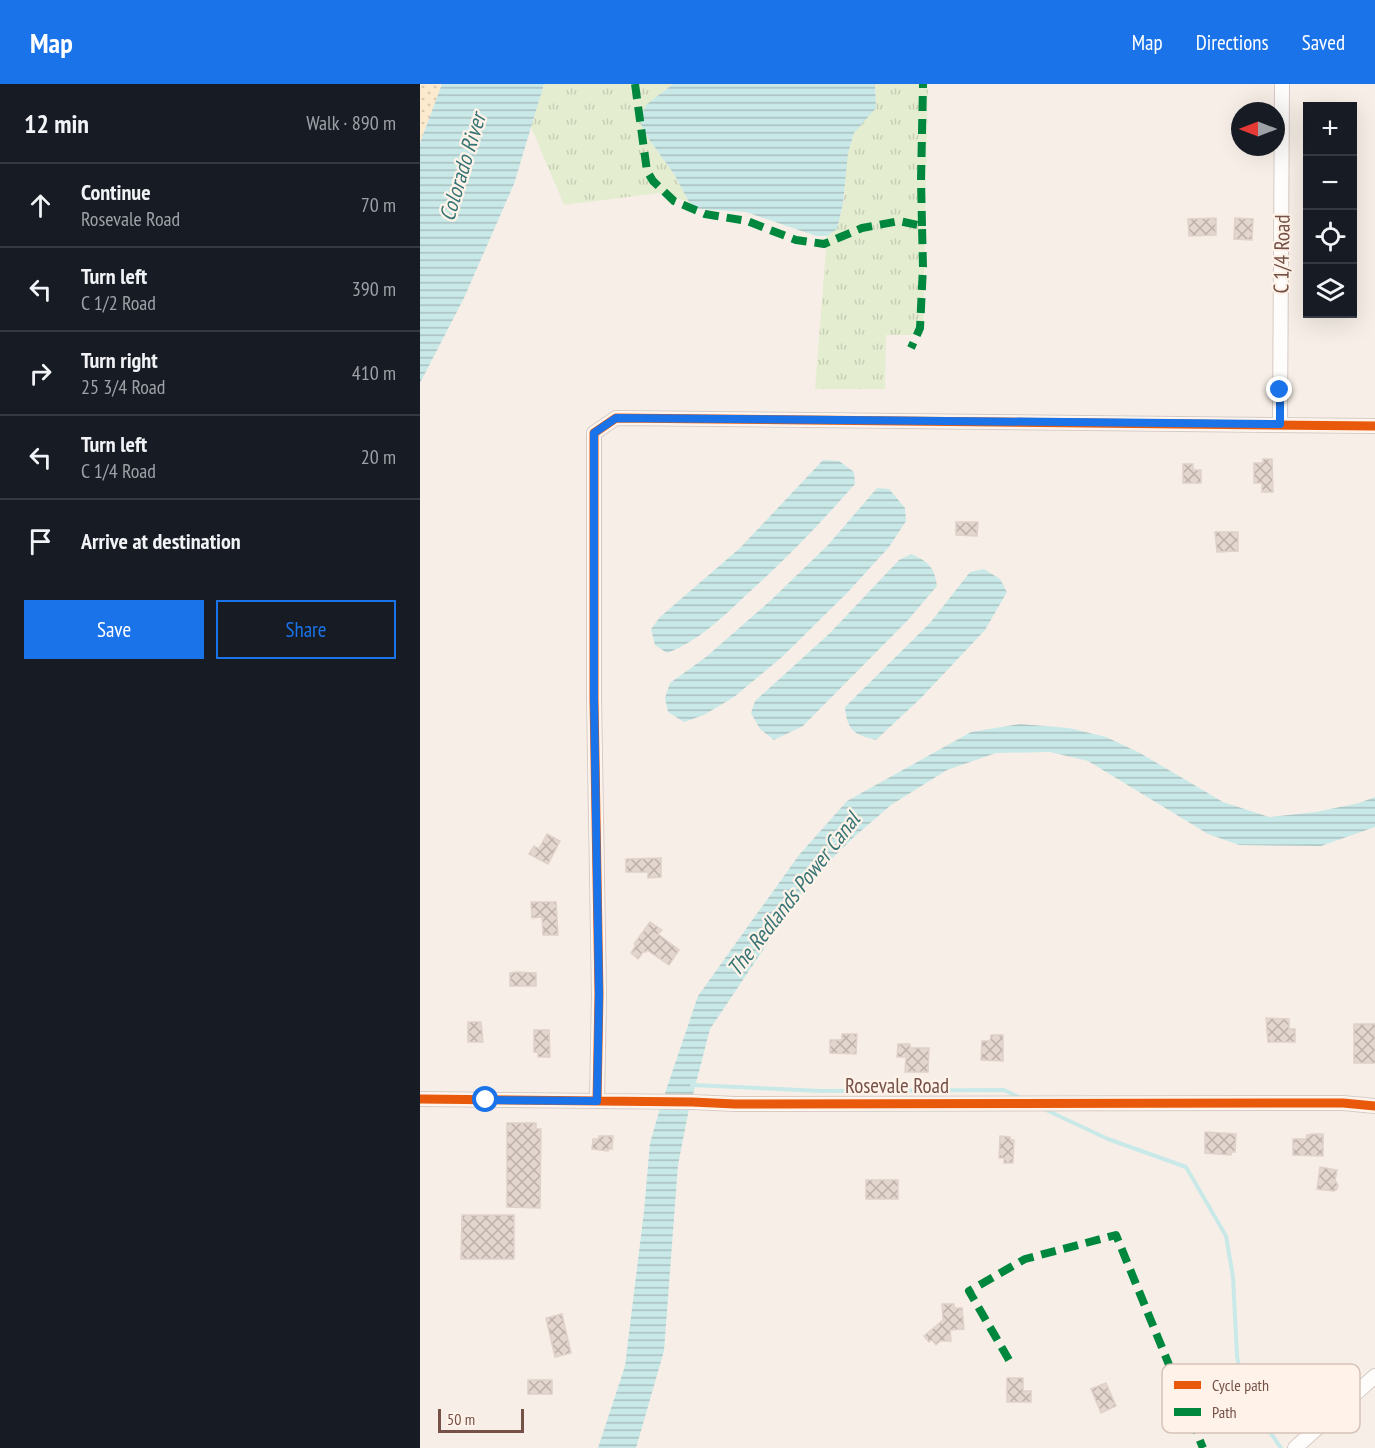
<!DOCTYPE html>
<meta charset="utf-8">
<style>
:root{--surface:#171b24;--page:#20242c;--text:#f1f3f6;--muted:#9ea1a6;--line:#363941;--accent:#1a73e8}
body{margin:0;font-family:"PT Sans Narrow",sans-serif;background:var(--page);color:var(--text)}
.controls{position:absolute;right:18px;top:18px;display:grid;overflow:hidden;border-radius:0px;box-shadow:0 6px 24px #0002}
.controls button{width:54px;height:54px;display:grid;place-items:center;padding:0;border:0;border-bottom:2px solid var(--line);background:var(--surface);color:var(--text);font:30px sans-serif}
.compass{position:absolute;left:811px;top:18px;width:54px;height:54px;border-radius:50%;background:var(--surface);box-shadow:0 6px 24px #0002;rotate:270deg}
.scale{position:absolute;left:18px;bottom:15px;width:86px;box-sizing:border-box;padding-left:6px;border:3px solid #765147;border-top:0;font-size:16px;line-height:21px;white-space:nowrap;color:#765147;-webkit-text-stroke:4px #fff3e9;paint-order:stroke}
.stop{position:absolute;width:18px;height:18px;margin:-14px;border:4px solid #1a73e8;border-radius:50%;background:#fff}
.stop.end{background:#1a73e8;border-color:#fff;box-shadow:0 2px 6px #0008}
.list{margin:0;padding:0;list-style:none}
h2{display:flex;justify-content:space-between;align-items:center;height:78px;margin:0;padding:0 24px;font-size:26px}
h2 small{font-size:20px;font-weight:400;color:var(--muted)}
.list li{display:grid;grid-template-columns:39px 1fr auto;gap:18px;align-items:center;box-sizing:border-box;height:84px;padding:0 24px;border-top:2px solid var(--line)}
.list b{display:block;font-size:22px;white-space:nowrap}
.list p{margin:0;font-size:20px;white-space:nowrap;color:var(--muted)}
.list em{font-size:20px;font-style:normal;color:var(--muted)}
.actions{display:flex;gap:12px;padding:18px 24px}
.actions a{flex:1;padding:14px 0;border:2px solid var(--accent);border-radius:0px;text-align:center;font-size:21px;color:var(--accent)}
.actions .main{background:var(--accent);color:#fff}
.icon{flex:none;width:33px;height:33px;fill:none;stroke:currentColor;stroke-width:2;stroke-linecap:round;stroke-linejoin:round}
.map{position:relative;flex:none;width:955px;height:1364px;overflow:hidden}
header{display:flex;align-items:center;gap:36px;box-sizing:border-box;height:84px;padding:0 30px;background:var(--accent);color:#fff}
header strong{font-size:28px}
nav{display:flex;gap:33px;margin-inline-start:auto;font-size:21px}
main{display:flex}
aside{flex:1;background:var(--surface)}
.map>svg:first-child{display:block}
.grass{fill:url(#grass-tufts)}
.sand{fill:url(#sand-dots)}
.water{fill:url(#water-rules)}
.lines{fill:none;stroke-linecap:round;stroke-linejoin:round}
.stream{stroke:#c9e9e8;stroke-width:4}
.building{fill:url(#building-cross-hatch);stroke:#e0d1c9;stroke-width:1.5}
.street-casing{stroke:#d6cac5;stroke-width:16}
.street{stroke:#fefdfb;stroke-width:14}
.quiet{stroke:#00873e;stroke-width:8;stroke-dasharray:15 8;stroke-linecap:butt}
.cycleway-casing{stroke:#fff3e9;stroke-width:13}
.cycleway{stroke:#e8590c;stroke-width:9}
.route{stroke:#1a73e8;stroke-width:8}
.labels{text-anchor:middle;stroke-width:4.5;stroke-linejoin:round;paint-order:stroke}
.street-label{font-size:21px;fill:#765147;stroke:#fff3e9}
.water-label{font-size:22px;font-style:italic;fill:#377475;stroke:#fff3e9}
.key{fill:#fff3e9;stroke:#d6c2b8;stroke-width:1.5}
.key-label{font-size:16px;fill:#765147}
</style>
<header>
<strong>Map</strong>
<nav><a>Map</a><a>Directions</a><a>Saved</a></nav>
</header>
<main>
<aside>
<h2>12 min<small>Walk · 890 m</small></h2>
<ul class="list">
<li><svg class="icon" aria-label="ahead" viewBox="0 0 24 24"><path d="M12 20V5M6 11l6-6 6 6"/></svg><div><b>Continue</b><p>Rosevale Road</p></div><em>70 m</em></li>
<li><svg class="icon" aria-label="left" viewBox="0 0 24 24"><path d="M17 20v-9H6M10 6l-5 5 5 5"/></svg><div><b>Turn left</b><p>C 1/2 Road</p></div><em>390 m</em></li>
<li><svg class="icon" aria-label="right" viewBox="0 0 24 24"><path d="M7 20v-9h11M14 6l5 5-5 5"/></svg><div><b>Turn right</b><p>25 3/4 Road</p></div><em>410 m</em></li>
<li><svg class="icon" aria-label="left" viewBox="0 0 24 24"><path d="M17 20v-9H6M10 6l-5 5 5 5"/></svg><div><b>Turn left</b><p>C 1/4 Road</p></div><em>20 m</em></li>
<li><svg class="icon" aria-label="arrive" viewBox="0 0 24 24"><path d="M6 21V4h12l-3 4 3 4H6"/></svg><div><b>Arrive at destination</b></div></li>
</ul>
<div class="actions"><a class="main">Save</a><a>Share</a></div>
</aside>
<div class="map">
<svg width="955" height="1364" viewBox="0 0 955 1364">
<defs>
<pattern id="grass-tufts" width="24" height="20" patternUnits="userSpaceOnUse" patternTransform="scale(1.5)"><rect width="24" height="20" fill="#e5edd1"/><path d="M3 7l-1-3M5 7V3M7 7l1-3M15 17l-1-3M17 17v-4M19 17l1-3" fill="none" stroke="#c8cdb5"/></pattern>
<pattern id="sand-dots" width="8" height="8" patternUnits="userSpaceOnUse" patternTransform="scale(1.5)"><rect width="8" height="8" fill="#fbeace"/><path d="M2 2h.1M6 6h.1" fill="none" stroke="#dbcab2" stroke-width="1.8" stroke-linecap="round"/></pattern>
<pattern id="water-rules" width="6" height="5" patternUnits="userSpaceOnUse" patternTransform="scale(1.5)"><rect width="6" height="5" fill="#c9e9e8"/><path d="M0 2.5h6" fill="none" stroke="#a8bfbe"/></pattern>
<pattern id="building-cross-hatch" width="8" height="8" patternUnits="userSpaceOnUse" patternTransform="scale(1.5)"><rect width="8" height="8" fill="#e3d6cf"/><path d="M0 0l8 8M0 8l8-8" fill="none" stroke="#bdb0aa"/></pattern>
</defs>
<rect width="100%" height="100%" fill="#f7efe7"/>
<path class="grass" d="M 124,0 L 253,0 L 242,8 L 228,54 L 254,90 L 269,118 L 239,109 L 144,121 L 111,43 Z
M 455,0 L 508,0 L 503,251 L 466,251 L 465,305 L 395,305 L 407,152 C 435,130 418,79 434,49 C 439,40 449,32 456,24 Z"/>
<path class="sand" d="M 0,0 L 22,0 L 0,59 Z"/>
<path class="water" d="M 22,0 L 124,0 L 94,100 L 44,214 L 0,299 L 0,59 Z
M 253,0 L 455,0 L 456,24 L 434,49 L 428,69 L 423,120 L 417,145 L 407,152 L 396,152 L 326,128 L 279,125 L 269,118 L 254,90 L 228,54 L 221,40 L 221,32 L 226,21 Z
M 403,376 L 419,377 L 434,388 L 435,400 C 400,440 364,477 325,512 C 302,534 277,558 247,569 L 235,561 L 231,545 L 240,533 L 320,464 Z
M 457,404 L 469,405 L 485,424 L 486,437 L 469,463 L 428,508 L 362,573 L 314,613 L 284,631 L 264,638 L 248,628 L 245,614 L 250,599 L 286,573 L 350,517 L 408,461 Z
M 491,470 C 508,477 515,484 517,502 L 488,536 L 383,642 L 354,656 L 340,645 L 331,629 L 335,617 L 410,549 L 479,476 Z
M 564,485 L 580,495 L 587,508 L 565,546 L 501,614 L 456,656 C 434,651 427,646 425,623 L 510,539 L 550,488 Z
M 600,640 L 649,644 L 686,653 L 720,669 L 803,718 L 849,733 L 896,728 L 939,719 L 955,713 L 955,743 L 901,762 L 819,761 L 788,750 L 668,677 L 630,668 L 576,669 L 527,686 L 471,721 L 434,753 L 390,796 L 290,945 L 268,1030 L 258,1081 L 244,1267 L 216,1364 L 178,1364 L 205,1282 L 224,1127 L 230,1059 L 241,1021 L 278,912 L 379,771 L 427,717 L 551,648 Z"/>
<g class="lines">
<path class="stream" d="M 272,1001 L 401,1007 L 584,1006 L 601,1014
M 624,1025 L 688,1055 L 766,1083 L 806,1152 L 813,1193 L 817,1272 L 824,1310 L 861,1364"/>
</g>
<path class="building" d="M 796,134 L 796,151 L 769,152 L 768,135 Z
M 815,134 L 833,135 L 832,156 L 814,155 Z
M 843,375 L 852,375 L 853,408 L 842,408 L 842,399 L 834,399 L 834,379 L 843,379 Z
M 763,380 L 773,380 L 773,386 L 781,386 L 781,399 L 763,399 Z
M 536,438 L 558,438 L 557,452 L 536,451 Z
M 795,448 L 818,448 L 818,467 L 797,468 Z
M 127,750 L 140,757 L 128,780 L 109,770 L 114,762 L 119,765 Z
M 241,774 L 241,793 L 228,794 L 228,788 L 206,788 L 206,775 Z
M 111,818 L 136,818 L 138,851 L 123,851 L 122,833 L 112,834 Z
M 230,838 L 242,846 L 238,850 L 259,866 L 249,881 L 227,866 L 226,868 L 224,867 L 218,875 L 211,869 L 216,861 L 214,860 Z
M 96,888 L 116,889 L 116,902 L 90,902 L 90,889 Z
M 846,934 L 869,935 L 869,945 L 875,945 L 875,958 L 848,958 Z
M 48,938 L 61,938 L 63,958 L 48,958 Z
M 934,940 L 955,940 L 955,979 L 934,979 Z
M 114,946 L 129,946 L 130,973 L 118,973 L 118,968 L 114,968 Z
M 422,950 L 437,950 L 436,970 L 410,969 L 410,956 L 422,956 Z
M 571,951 L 583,951 L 583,977 L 561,976 L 562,957 L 570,957 Z
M 478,960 L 490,960 L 490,964 L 509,964 L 508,988 L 485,988 L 486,973 L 477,973 Z
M 87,1039 L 116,1039 L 116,1045 L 121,1045 L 120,1124 L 87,1123 Z
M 785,1048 L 816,1050 L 815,1068 L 811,1068 L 811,1071 L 785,1069 Z
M 892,1050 L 903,1050 L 903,1072 L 873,1071 L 873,1055 L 886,1055 L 887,1051 Z
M 179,1052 L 193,1052 L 192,1065 L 188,1065 L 188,1067 L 172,1065 L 173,1055 L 179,1055 Z
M 580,1052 L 590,1053 L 590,1056 L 594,1056 L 593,1079 L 584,1079 L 584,1074 L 579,1074 Z
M 900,1083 L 917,1086 L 915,1096 L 918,1101 L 917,1105 L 914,1107 L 897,1105 Z
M 446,1096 L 478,1096 L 478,1115 L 446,1115 Z
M 42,1131 L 94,1131 L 94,1175 L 41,1175 Z
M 522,1220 L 534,1220 L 534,1224 L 542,1224 L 544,1245 L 530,1246 L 531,1257 L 520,1257 L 516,1261 L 512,1256 L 509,1258 L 504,1252 L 523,1236 Z
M 142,1230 L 151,1269 L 135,1273 L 126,1234 Z
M 587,1294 L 603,1294 L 603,1307 L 611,1307 L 611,1318 L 587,1318 Z
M 108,1296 L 132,1296 L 132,1310 L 108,1310 Z
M 686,1299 L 696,1322 L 681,1329 L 671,1305 Z"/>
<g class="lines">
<g class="street-casing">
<path id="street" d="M 860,340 L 862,0
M 0,1015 L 272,1018 L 315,1020 L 923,1019 L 955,1022
M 177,1017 L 179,910 L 174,615 L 174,349 L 196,334 L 955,342
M 875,1364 L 955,1292"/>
</g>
<use href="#street" class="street"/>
<path class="quiet" d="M 215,0 L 227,87 L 233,97 L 254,117 L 285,130 L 327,137 L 376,156 L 404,160 L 442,144 L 479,137 L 502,142 L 503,183 L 500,244 L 491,264
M 502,142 L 501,96 L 503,0
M 589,1276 L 549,1207 L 605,1175 L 696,1151 L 783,1364"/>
<g class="cycleway-casing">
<path id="cycleway" d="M 0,1015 L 272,1018 L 315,1020 L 923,1019 L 955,1022
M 177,1017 L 179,910 L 174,615 L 174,349 L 196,334 L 955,342"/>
</g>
<use href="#cycleway" class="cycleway"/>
</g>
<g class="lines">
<path class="route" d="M 66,1016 L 177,1017 L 179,910 L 174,615 L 174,349 L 196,334 L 860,340 L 860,306"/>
</g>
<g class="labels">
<g class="street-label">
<text transform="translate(862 170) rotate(-89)" y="7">C 1/4 Road</text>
<text x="477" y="1009">Rosevale Road</text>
</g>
<g class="water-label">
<text transform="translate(42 83) rotate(-73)" y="8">Colorado River</text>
<text transform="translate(373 810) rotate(-52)" y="8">The Redlands Power Canal</text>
</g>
</g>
<rect x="742" y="1280" width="198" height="69" rx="9" class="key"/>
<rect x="754" y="1297" width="27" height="8" fill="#e8590c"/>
<rect x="754" y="1324" width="27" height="8" fill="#00873e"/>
<g class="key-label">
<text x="792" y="1307">Cycle path</text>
<text x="792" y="1334">Path</text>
</g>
</svg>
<div class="controls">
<button>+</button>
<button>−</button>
<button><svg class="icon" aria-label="locate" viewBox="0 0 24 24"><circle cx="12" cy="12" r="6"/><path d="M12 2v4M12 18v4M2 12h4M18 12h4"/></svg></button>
<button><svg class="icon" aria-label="layers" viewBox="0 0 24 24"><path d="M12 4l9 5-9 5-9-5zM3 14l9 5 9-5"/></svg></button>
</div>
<svg class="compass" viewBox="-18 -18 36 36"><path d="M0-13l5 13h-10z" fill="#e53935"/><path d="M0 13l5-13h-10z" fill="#9ea1a6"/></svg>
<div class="scale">50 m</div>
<div class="stop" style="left:66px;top:1016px"></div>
<div class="stop end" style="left:860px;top:306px"></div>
</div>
</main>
